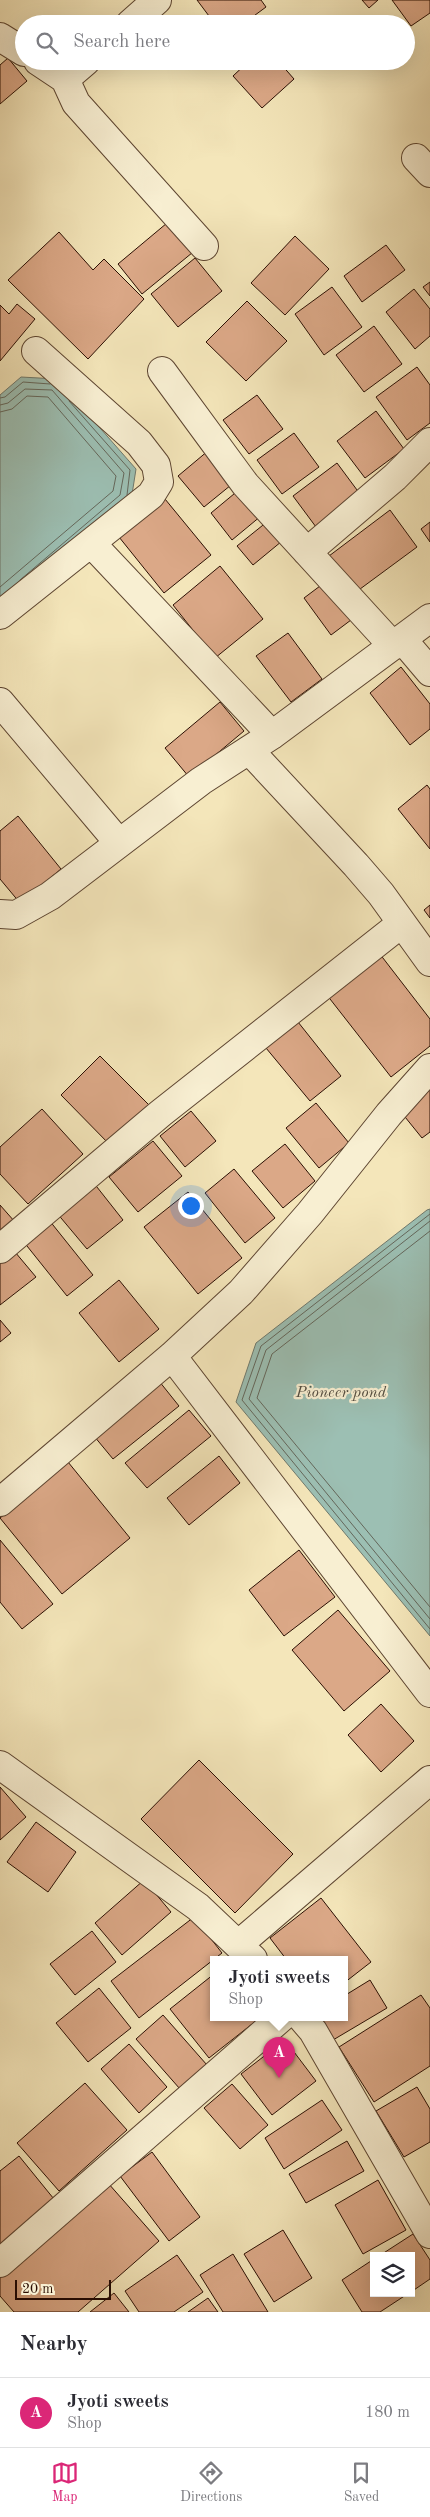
<!DOCTYPE html>
<style>
:root{--surface:#fff;--page:#f2f2f3;--text:#2b2b33;--muted:#7c7c81;--line:#e1e1e2;--accent:#db2777}
body{margin:0;font-family:"Old Standard TT",serif;background:var(--page);color:var(--text)}
.controls{position:absolute;right:15px;bottom:15px;display:grid;overflow:hidden;border-radius:0px;box-shadow:0 5px 20px #0002}
.controls button{width:45px;height:45px;display:grid;place-items:center;padding:0;border:0;border-bottom:1px solid var(--line);background:var(--surface);color:var(--text);font:25px sans-serif}
.scale{position:absolute;left:15px;bottom:12px;width:96px;box-sizing:border-box;padding-left:5px;border:2px solid #2b0f03;border-top:0;font-size:14px;line-height:18px;white-space:nowrap;color:#2b0f03;-webkit-text-stroke:4px #f8efd2;paint-order:stroke}
.you{position:absolute;left:190px;top:1205px;width:18px;height:18px;margin:-12px;border:4px solid #fff;border-radius:50%;background:#1a73e8;box-shadow:0 0 0 8px #1a73e833}
.badge{display:grid;place-items:center;width:32px;height:32px;border-radius:50%;background:var(--accent);color:#fff;font-size:16px;font-weight:700}
.pin{position:absolute;translate:-50% -41px;filter:drop-shadow(0 1px 2px #0008)}
.pin::after{content:'';position:absolute;top:26px;width:18px;height:15px;background:inherit;clip-path:polygon(0 0,100% 0,50% 100%)}
.popup{position:absolute;left:210px;top:1956px;width:138px;height:65px;box-sizing:border-box;display:grid;place-content:center;border-radius:0px;background:var(--surface);filter:drop-shadow(0 1px 4px #0005);font-size:16px;white-space:nowrap;color:var(--muted)}
.popup b{font-size:19px;color:var(--text)}
.popup::after{content:'';position:absolute;left:50%;top:100%;margin-left:-10px;border:10px solid transparent;border-top-color:var(--surface)}
.list{margin:0;padding:0;list-style:none}
h2{display:flex;justify-content:space-between;align-items:center;height:65px;margin:0;padding:0 20px;font-size:21px}
h2 small{font-size:16px;font-weight:400;color:var(--muted)}
.list li{display:grid;grid-template-columns:32px 1fr auto;gap:15px;align-items:center;box-sizing:border-box;height:70px;padding:0 20px;border-top:1px solid var(--line)}
.list b{display:block;font-size:19px;white-space:nowrap}
.list p{margin:0;font-size:16px;white-space:nowrap;color:var(--muted)}
.list em{font-size:16px;font-style:normal;color:var(--muted)}
.icon{flex:none;width:28px;height:28px;fill:none;stroke:currentColor;stroke-width:2;stroke-linecap:round;stroke-linejoin:round}
.map{position:relative;flex:none;width:430px;height:2312px;overflow:hidden}
.search{position:absolute;background:var(--surface);box-shadow:0 5px 20px #0002;left:15px;right:15px;top:15px;height:55px;display:flex;align-items:center;gap:12px;box-sizing:border-box;padding:0 18px;border-radius:28px;color:var(--muted);font-size:19px}
.sheet{height:135px;background:var(--surface)}
nav{display:flex;justify-content:space-around;align-items:center;box-sizing:border-box;height:70px;border-top:1px solid var(--line);background:var(--surface);font-size:14px;color:var(--muted)}
nav a{display:grid;justify-items:center;gap:2px}
nav .on{color:var(--accent)}
.map>svg:first-child{display:block}
.water{fill:#9cbfb3;stroke:#6f796d}
.lines{fill:none;stroke-linecap:round;stroke-linejoin:round}
.shore{stroke:#64675b;stroke-width:1}
.building{fill:#dba887;stroke:#2b0f03}
.minor-casing{stroke:#5d4531;stroke-width:30}
.minor{stroke:#f8efd2;stroke-width:28}
.labels{text-anchor:middle;stroke-width:4.5;stroke-linejoin:round;paint-order:stroke}
.water-label{font-size:16px;font-style:italic;fill:#534d41;stroke:#f8efd2}
</style>
<div class="map">
<svg width="430" height="2312" viewBox="0 0 430 2312">
<rect width="100%" height="100%" fill="#f4e6ba"/>
<filter id="stains"><feTurbulence type="fractalNoise" baseFrequency=".004" numOctaves="4"/><feColorMatrix values="0 0 0 0 .2 0 0 0 0 .09 0 0 0 0 .02 0 0 0 .5 -.17"/></filter>
<radialGradient id="worn" r=".72"><stop offset=".6" stop-color="#630" stop-opacity="0"/><stop offset="1" stop-color="#630" stop-opacity=".3"/></radialGradient>
<path class="water" d="M 21,377 L 57,379 L 136,469 L 131,501 L 0,608 L 0,395 Z
M 430,1209 L 430,1636 L 236,1402 L 256,1343 L 427,1210 Z"/>
<g class="lines">
<path class="shore" d="M 0,398 L 5,397 L 23,382 L 50,384
M 69,401 L 130,470 L 127,495
M 0,405 L 8,403 L 25,389 L 52,390 L 124,473 L 120,495 L 20,580
M 0,412 L 12,409 L 27,396 L 48,397 L 116,476 L 113,491 L 0,587
M 430,1214 L 261,1346 L 242,1400 L 430,1629
M 430,1221 L 266,1350 L 249,1399 L 430,1619
M 430,1231 L 272,1354 L 257,1398 L 430,1607"/>
</g>
<path class="building" d="M 197,0 L 261,0 L 266,7 L 243,24 L 215,24 Z
M 362,0 L 378,0 L 369,8 Z
M 392,0 L 430,0 L 430,13 L 411,26 Z
M 8,58 L 27,81 L 0,104 L 0,65 Z
M 249,61 L 282,61 L 280,63 L 294,79 L 262,108 L 233,76 Z
M 173,218 L 198,248 L 142,294 L 118,264 Z
M 59,232 L 93,270 L 104,259 L 144,299 L 88,359 L 8,280 Z
M 295,236 L 329,269 L 285,315 L 251,283 Z
M 386,245 L 405,270 L 362,302 L 344,276 Z
M 195,258 L 222,291 L 178,327 L 151,294 Z
M 430,282 L 430,296 L 423,287 Z
M 332,287 L 362,327 L 324,355 L 295,314 Z
M 414,289 L 430,309 L 430,336 L 415,349 L 386,312 Z
M 247,301 L 287,341 L 246,381 L 206,342 Z
M 17,304 L 35,319 L 0,361 L 0,305 L 9,314 Z
M 374,326 L 402,364 L 364,392 L 336,355 Z
M 417,367 L 430,385 L 430,423 L 407,440 L 376,397 Z
M 257,395 L 283,429 L 249,454 L 223,420 Z
M 376,411 L 404,449 L 365,478 L 337,441 Z
M 294,433 L 319,467 L 282,494 L 257,460 Z
M 221,440 L 247,472 L 204,507 L 178,476 Z
M 337,463 L 360,494 L 316,527 L 293,496 Z
M 252,479 L 273,506 L 232,540 L 211,513 Z
M 165,499 L 211,555 L 164,593 L 119,537 Z
M 390,510 L 417,547 L 356,592 L 329,556 Z
M 278,513 L 293,532 L 253,565 L 237,546 Z
M 430,522 L 430,542 L 421,529 Z
M 220,566 L 263,619 L 215,658 L 173,605 Z
M 332,577 L 359,614 L 331,635 L 304,598 Z
M 288,633 L 322,679 L 291,702 L 256,656 Z
M 401,667 L 430,704 L 430,729 L 410,745 L 370,693 Z
M 220,702 L 244,731 L 189,777 L 165,748 Z
M 427,785 L 430,789 L 430,849 L 398,809 Z
M 18,816 L 61,869 L 20,903 L 0,879 L 0,831 Z
M 430,905 L 430,918 L 424,910 Z
M 376,949 L 430,1019 L 430,1046 L 391,1077 L 323,990 Z
M 298,1022 L 341,1076 L 310,1101 L 266,1048 Z
M 100,1056 L 152,1108 L 113,1148 L 61,1095 Z
M 430,1088 L 430,1132 L 422,1138 L 401,1112 Z
M 316,1103 L 349,1143 L 319,1168 L 286,1128 Z
M 42,1109 L 83,1154 L 28,1204 L 0,1174 L 0,1147 Z
M 191,1111 L 216,1141 L 185,1167 L 160,1136 Z
M 153,1141 L 182,1176 L 138,1212 L 109,1177 Z
M 285,1144 L 315,1181 L 283,1208 L 252,1171 Z
M 234,1169 L 275,1218 L 245,1243 L 205,1193 Z
M 93,1182 L 123,1220 L 87,1249 L 56,1212 Z
M 188,1192 L 242,1258 L 198,1294 L 144,1227 Z
M 0,1205 L 15,1222 L 0,1235 Z
M 49,1220 L 93,1275 L 67,1296 L 23,1241 Z
M 10,1246 L 36,1277 L 0,1305 L 0,1254 Z
M 119,1280 L 159,1329 L 119,1362 L 79,1313 Z
M 0,1320 L 11,1333 L 0,1342 Z
M 155,1376 L 179,1406 L 113,1459 L 89,1430 Z
M 189,1410 L 211,1436 L 147,1488 L 125,1463 Z
M 219,1456 L 240,1483 L 189,1525 L 167,1498 Z
M 68,1462 L 130,1538 L 62,1594 L 0,1518 Z
M 0,1540 L 53,1604 L 22,1629 L 0,1602 Z
M 299,1550 L 335,1597 L 284,1636 L 249,1590 Z
M 338,1610 L 390,1671 L 344,1711 L 292,1650 Z
M 381,1704 L 414,1741 L 381,1772 L 348,1735 Z
M 199,1760 L 293,1854 L 235,1913 L 141,1819 Z
M 0,1787 L 26,1817 L 0,1840 Z
M 36,1822 L 76,1852 L 48,1892 L 7,1862 Z
M 144,1880 L 171,1912 L 122,1955 L 95,1923 Z
M 321,1898 L 371,1962 L 344,1983 L 344,1959 L 286,1959 L 270,1938 Z
M 194,1917 L 222,1953 L 139,2018 L 111,1981 Z
M 92,1931 L 116,1962 L 75,1995 L 50,1964 Z
M 214,1974 L 214,2017 L 261,2017 L 209,2058 L 170,2009 Z
M 370,1980 L 387,2008 L 333,2040 L 319,2017 L 344,2017 L 344,1996 Z
M 99,1988 L 131,2028 L 88,2062 L 56,2023 Z
M 421,1995 L 430,2008 L 430,2066 L 374,2102 L 339,2047 Z
M 163,2015 L 207,2065 L 180,2089 L 136,2039 Z
M 285,2040 L 316,2081 L 272,2115 L 241,2074 Z
M 129,2044 L 167,2087 L 139,2113 L 101,2069 Z
M 85,2083 L 127,2130 L 59,2191 L 17,2143 Z
M 232,2084 L 268,2125 L 240,2149 L 204,2108 Z
M 417,2087 L 430,2109 L 430,2142 L 404,2157 L 376,2111 Z
M 322,2100 L 342,2130 L 284,2169 L 265,2138 Z
M 347,2141 L 364,2171 L 306,2203 L 289,2174 Z
M 152,2152 L 200,2217 L 169,2241 L 120,2176 Z
M 19,2156 L 58,2204 L 0,2251 L 0,2171 Z
M 378,2180 L 406,2230 L 363,2254 L 335,2205 Z
M 108,2183 L 159,2241 L 78,2312 L 14,2312 L 0,2296 L 0,2278 Z
M 283,2230 L 312,2278 L 274,2302 L 244,2254 Z
M 413,2234 L 430,2260 L 430,2279 L 411,2292 L 411,2256 L 379,2256 Z
M 233,2254 L 268,2312 L 223,2312 L 200,2275 Z
M 177,2255 L 203,2292 L 174,2312 L 139,2312 L 125,2291 Z
M 374,2259 L 374,2293 L 409,2293 L 380,2312 L 362,2312 L 342,2280 Z
M 114,2293 L 129,2312 L 90,2312 Z
M 208,2298 L 218,2312 L 188,2312 Z"/>
<g class="lines">
<g class="minor-casing">
<path id="minor" d="M 130,24 L 157,0
M 0,37 L 24,52
M 38,61 L 65,79 L 86,61
M 65,79 L 76,103 L 204,246
M 416,158 L 430,173
M 162,371 L 245,484 L 393,646
M 91,543 L 272,735
M 307,552 L 395,477 L 430,442
M 0,615 L 151,495 L 159,482 L 156,465 L 139,443 L 36,351
M 402,639 L 430,672
M 0,702 L 119,843
M 249,750 L 356,865 L 381,894 L 430,962
M 0,914 L 16,915 L 50,896 L 201,781 L 272,735 L 430,618
M 0,1249 L 161,1113 L 402,923
M 172,1356 L 430,1693
M 0,1502 L 172,1356 L 241,1292 L 310,1213 L 389,1114 L 430,1068
M 0,1765 L 198,1907 L 253,1959
M 239,1944 L 430,1780
M 301,2017 L 313,2031 L 430,2234
M 0,2263 L 282,2017"/>
</g>
<use href="#minor" class="minor"/>
</g>
<g class="labels">
<g class="water-label">
<text x="341" y="1397">Pioneer pond</text>
</g>
</g>
<rect width="100%" height="100%" filter="url(#stains)"/>
<rect width="100%" height="100%" fill="url(#worn)"/>
</svg>
<div class="controls">
<button><svg class="icon" aria-label="layers" viewBox="0 0 24 24"><path d="M12 4l9 5-9 5-9-5zM3 14l9 5 9-5"/></svg></button>
</div>
<div class="scale">20 m</div>
<div class="you"></div>
<div class="pin badge" style="left:279px;top:2078px">A</div>
<div class="popup"><b>Jyoti sweets</b>Shop</div>
<div class="search"><svg class="icon" aria-label="search" viewBox="0 0 24 24"><circle cx="10" cy="10" r="6"/><path d="M15 15l6 6"/></svg>Search here</div>
</div>
<section class="sheet">
<h2>Nearby<small></small></h2>
<ul class="list">
<li><span class="badge">A</span><div><b>Jyoti sweets</b><p>Shop</p></div><em>180 m</em></li>
</ul>
</section>
<nav>
<a class="on"><svg class="icon" aria-label="map" viewBox="0 0 24 24"><path d="M3 6l6-2 6 2 6-2v14l-6 2-6-2-6 2zM9 4v14M15 6v14"/></svg>Map</a>
<a><svg class="icon" aria-label="directions" viewBox="0 0 24 24"><path d="M12 3l9 9-9 9-9-9zM9 14v-3h6M13 9l2 2-2 2"/></svg>Directions</a>
<a><svg class="icon" aria-label="saved" viewBox="0 0 24 24"><path d="M7 4h10v16l-5-4-5 4z"/></svg>Saved</a>
</nav>
